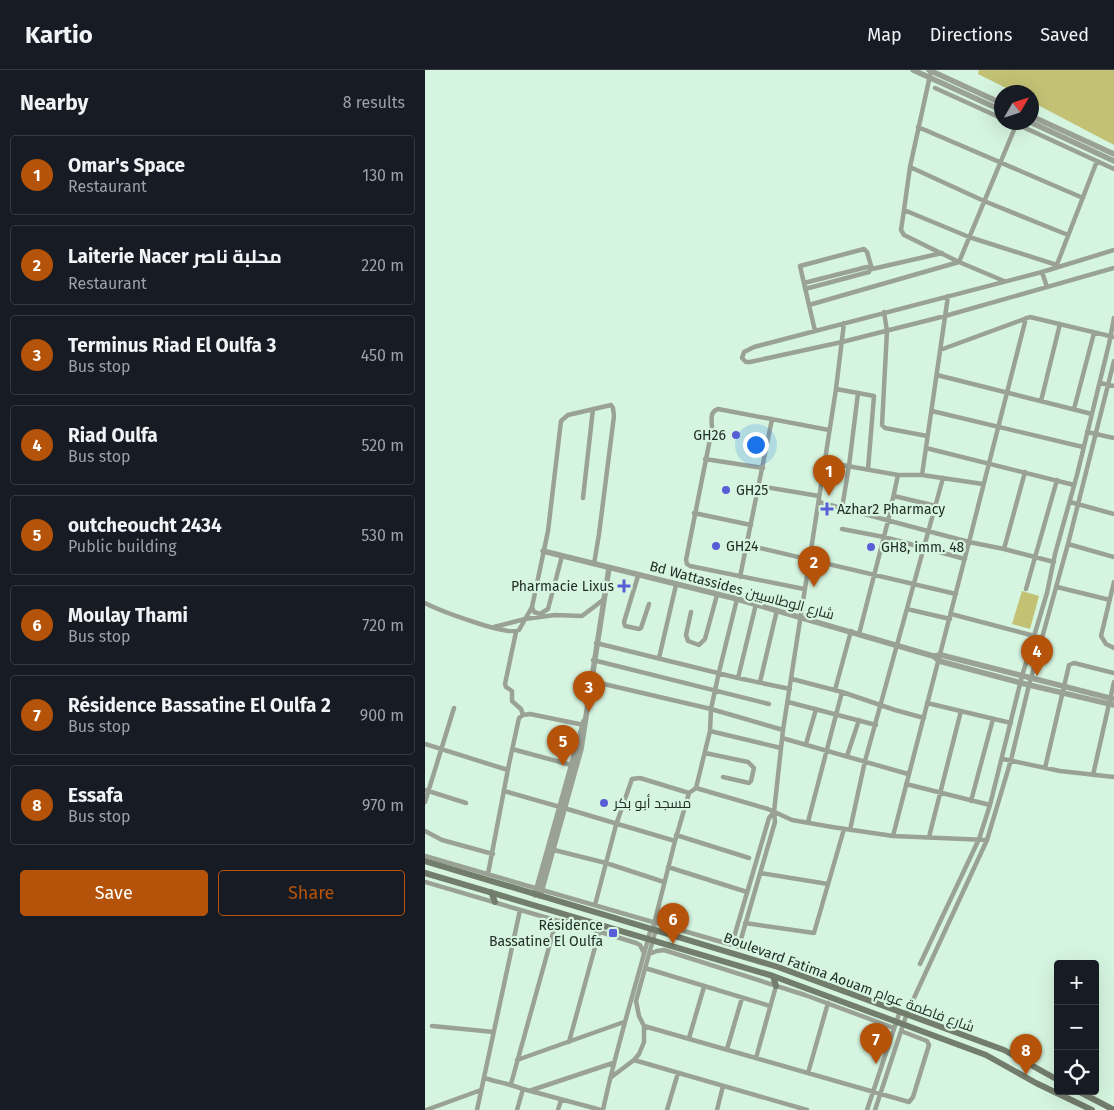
<!DOCTYPE html>
<meta charset="utf-8">
<style>
:root{--surface:#171b24;--page:#242831;--text:#f1f3f6;--muted:#9ea1a6;--line:#363941;--accent:#b45309}
body{margin:0;font-family:"Fira Sans",Cairo,sans-serif;background:var(--page);color:var(--text)}
.controls{position:absolute;right:15px;bottom:15px;display:grid;overflow:hidden;border-radius:5px;box-shadow:0 5px 20px #0002}
.controls button{width:45px;height:45px;display:grid;place-items:center;padding:0;border:0;border-bottom:1px solid var(--line);background:var(--surface);color:var(--text);font:25px sans-serif}
.compass{position:absolute;left:569px;top:15px;width:45px;height:45px;border-radius:50%;background:var(--surface);box-shadow:0 5px 20px #0002;rotate:51deg}
.you{position:absolute;left:330px;top:374px;width:18px;height:18px;margin:-12px;border:4px solid #fff;border-radius:50%;background:#1a73e8;box-shadow:0 0 0 8px #1a73e833}
.badge{display:grid;place-items:center;width:32px;height:32px;border-radius:50%;background:var(--accent);color:#fff;font-size:16px;font-weight:700}
.pin{position:absolute;translate:-50% -41px;filter:drop-shadow(0 1px 2px #0008)}
.pin::after{content:'';position:absolute;top:26px;width:18px;height:15px;background:inherit;clip-path:polygon(0 0,100% 0,50% 100%)}
.list{margin:0;padding:0;list-style:none}
h2{display:flex;justify-content:space-between;align-items:center;height:65px;margin:0;padding:0 20px;font-size:21px}
h2 small{font-size:16px;font-weight:400;color:var(--muted)}
.list li{display:grid;grid-template-columns:32px 1fr auto;gap:15px;align-items:center;box-sizing:border-box;height:80px;margin:0 10px 10px;padding:0 10px;border:1px solid var(--line);border-radius:5px}
.list b{display:block;font-size:19px;white-space:nowrap}
.list p{margin:0;font-size:16px;white-space:nowrap;color:var(--muted)}
.list em{font-size:16px;font-style:normal;color:var(--muted)}
.actions{display:flex;gap:10px;padding:15px 20px}
.actions a{flex:1;padding:11px 0;border:1px solid var(--accent);border-radius:5px;text-align:center;font-size:18px;color:var(--accent)}
.actions .main{background:var(--accent);color:#fff}
.icon{flex:none;width:28px;height:28px;fill:none;stroke:currentColor;stroke-width:2;stroke-linecap:round;stroke-linejoin:round}
.map{position:relative;flex:none;width:689px;height:1040px;overflow:hidden}
header{display:flex;align-items:center;gap:30px;box-sizing:border-box;height:70px;padding:0 25px;background:var(--surface);border-bottom:1px solid var(--line)}
header strong{font-size:24px}
nav{display:flex;gap:28px;margin-inline-start:auto;font-size:18px}
main{display:flex}
aside{flex:1;background:var(--surface)}
.map>svg:first-child{display:block}
.green{fill:#c2c174}
.lines{fill:none;stroke-linecap:round;stroke-linejoin:round}
.minor{stroke:#9aa195;stroke-width:4.5}
.tertiary{stroke:#9aa195;stroke-width:5.5}
.secondary{stroke:#737d6b;stroke-width:6}
.poi-dot{fill:#595ed6;stroke:#d6f5e0;stroke-width:2}
.labels{text-anchor:middle;stroke-width:4.5;stroke-linejoin:round;paint-order:stroke}
.poi-label{font-size:14px;fill:#222d26;stroke:#d6f5e0;text-anchor:start}
.street-label{font-size:14px;fill:#222d26;stroke:#d6f5e0}
</style>
<header>
<strong>Kartio</strong>
<nav><a>Map</a><a>Directions</a><a>Saved</a></nav>
</header>
<main>
<aside>
<h2>Nearby<small>8 results</small></h2>
<ul class="list">
<li><span class="badge">1</span><div><b>Omar's Space</b><p>Restaurant</p></div><em>130 m</em></li>
<li><span class="badge">2</span><div><b>Laiterie Nacer محلبة ناصر</b><p>Restaurant</p></div><em>220 m</em></li>
<li><span class="badge">3</span><div><b>Terminus Riad El Oulfa 3</b><p>Bus stop</p></div><em>450 m</em></li>
<li><span class="badge">4</span><div><b>Riad Oulfa</b><p>Bus stop</p></div><em>520 m</em></li>
<li><span class="badge">5</span><div><b>outcheoucht 2434</b><p>Public building</p></div><em>530 m</em></li>
<li><span class="badge">6</span><div><b>Moulay Thami</b><p>Bus stop</p></div><em>720 m</em></li>
<li><span class="badge">7</span><div><b>Résidence Bassatine El Oulfa 2</b><p>Bus stop</p></div><em>900 m</em></li>
<li><span class="badge">8</span><div><b>Essafa</b><p>Bus stop</p></div><em>970 m</em></li>
</ul>
<div class="actions"><a class="main">Save</a><a>Share</a></div>
</aside>
<div class="map">
<svg width="689" height="1040" viewBox="0 0 689 1040">
<rect width="100%" height="100%" fill="#d6f5e0"/>
<path class="green" d="M 554,0 L 689,0 L 689,75 L 607,32 L 606,22 L 589,22 L 553,4 Z
M 597,521 L 614,526 L 605,559 L 587,554 Z"/>
<g class="lines">
<path class="minor" d="M 506,1 L 485,97 L 559,131 L 643,165
M 510,18 L 576,48
M 587,52 L 689,99
M 493,57 L 658,128
M 485,97 L 479,140 L 544,167 L 632,195
M 479,140 L 476,160 L 479,165 L 534,192 L 579,211
M 689,180 L 617,202 L 329,277 L 319,282 L 317,288 L 321,292 L 325,292 L 417,272 L 520,246 L 689,198
M 631,197 L 672,91
M 617,202 L 622,217
M 379,213 L 442,197 L 447,199 L 517,183
M 380,219 L 444,202 L 445,199
M 384,235 L 534,192 L 591,55
M 459,242 L 462,261 L 457,355 L 460,358 L 502,366
M 390,261 L 375,196 L 439,179 L 442,182 L 447,199
M 515,280 L 605,247 L 689,267
M 512,305 L 667,344
M 675,313 L 689,316
M 411,319 L 433,323 L 424,396 L 417,438
M 433,323 L 449,326 L 443,399
M 616,331 L 635,254
M 649,339 L 669,263
M 507,341 L 658,377
M 662,362 L 689,368
M 501,378 L 649,415
M 280,389 L 338,398
M 400,392 L 473,405 L 497,405 L 558,414
M 600,402 L 579,479 L 544,472 L 601,248
M 497,405 L 523,226
M 334,416 L 394,426
M 469,426 L 511,436
M 158,428 L 168,339
M 394,432 L 544,472 L 468,766
M 645,432 L 689,444
M 269,443 L 326,455
M 417,459 L 459,467 L 540,489
M 643,474 L 689,487
M 322,475 L 531,524
M 579,479 L 629,492
M 213,506 L 199,552 L 200,556 L 214,559 L 216,558 L 224,534
M 315,507 L 347,349
M 689,512 L 676,566 L 681,574 L 689,578
M 632,517 L 685,530
M 379,519 L 265,496 L 262,494 L 261,490 L 287,359 C 287,351 284,342 293,339 L 404,360
M 601,519 L 632,410
M 0,533 C 13,540 84,567 94,560 L 107,537 L 123,461 L 136,351 L 143,345 L 186,335 L 188,338 L 189,346 L 174,464 L 169,494
M 107,537 L 109,542 L 115,544 L 123,539 L 137,486
M 482,539 L 525,549
M 266,542 L 261,565 L 263,571 L 274,575 L 280,569 L 292,525
M 526,544 L 617,568
M 69,557 L 100,549 L 130,545 L 157,546 L 178,530
M 91,562 L 80,614 L 81,617 L 87,621 L 87,631 L 96,639 L 98,645
M 434,564 L 463,451 L 473,405
M 171,573 L 313,608 L 365,619
M 234,588 L 251,515
M 168,590 L 344,634
M 313,608 L 331,534
M 367,609 L 417,622 L 470,640 L 499,648
M 166,611 L 286,639 L 358,660
M 335,612 L 352,540
M 410,620 L 426,561
M 363,632 L 451,655
M 502,633 L 586,653
M 285,661 L 356,678
M 357,668 L 483,704
M 0,674 L 83,700
M 381,674 L 391,639
M 87,679 L 146,695
M 280,683 L 323,692 L 329,698 L 326,711 L 324,713 L 298,707
M 422,686 L 434,650
M 578,689 L 635,701 L 689,707
M 620,698 L 644,595 L 649,593 L 689,603
M 668,705 L 689,612
M 481,714 L 565,735
M 271,718 L 343,739 L 367,750 L 407,757 L 468,766 L 562,770
M 0,720 L 41,733
M 79,721 L 135,737
M 546,731 L 568,649
M 0,732 L 29,638
M 139,738 L 250,771 L 228,858
M 383,752 L 417,622
M 425,760 L 440,691 L 518,408
M 0,761 L 17,770 L 68,784
M 251,765 L 324,788
M 504,767 L 536,641
M 250,771 L 264,723 L 271,718 L 285,661 L 286,639 L 294,602 L 312,529
M 129,780 L 181,793 L 239,812
M 0,786 L 328,881
M 243,797 L 322,822
M 335,803 L 403,814
M 63,804 L 84,694 L 94,648 L 98,645 L 105,644 L 159,655
M 0,812 L 133,851
M 170,835 L 191,755 L 207,709 L 215,708 L 264,723
M 320,853 L 389,863 L 419,759
M 307,874 L 344,748 L 349,742
M 314,876 L 350,752 L 349,742 L 358,660 L 411,319 L 419,253
M 224,884 L 232,881 L 239,880 L 380,925 L 469,958
M 495,894 L 554,769 L 565,735 L 597,606 L 622,523 L 630,484 L 652,405 L 684,274 L 689,248
M 220,898 L 345,936
M 7,956 L 69,962
M 219,956 L 484,1032 L 488,1027 L 504,975 L 502,971 L 476,961
M 264,968 L 279,917
M 144,972 L 175,859
M 302,979 L 317,928
M 331,988 L 351,916
M 92,990 L 199,952
M 209,990 L 382,1040
M 383,1003 L 403,933
M 59,1008 C 72,1012 85,1014 98,1019 L 176,1040
M 185,1008 L 209,990 L 214,984 L 219,972 L 219,956 L 214,946 L 211,931 L 231,859
M 86,1014 L 131,852 L 137,850 L 211,873 L 215,875 L 219,883
M 107,1020 L 188,993
M 1,1040 L 56,1020
M 52,1040 L 95,840
M 92,1040 L 98,1019
M 133,1040 L 136,1030
M 178,1040 C 191,978 210,919 226,858
M 242,1040 L 253,1003
M 292,1040 L 298,1016
M 442,1040 L 475,941
M 450,1040 L 482,943 L 562,770 L 586,690 L 604,615 L 643,474 L 689,291"/>
<path class="tertiary" d="M 488,0 L 576,40
M 504,0 L 576,33
M 606,46 L 689,84
M 605,52 L 689,91
M 118,481 L 312,529 L 508,586 L 514,591 L 596,613 L 689,635
M 508,586 L 516,585 L 689,629
M 110,825 L 159,651
M 115,826 L 156,679 L 184,498"/>
<path class="secondary" d="M 0,791 L 353,897 L 579,980 L 633,1010
M 0,803 L 348,906 L 561,985 L 611,1013 L 667,1040
M 66,822 L 70,832
M 348,906 L 351,916
M 653,1021 L 689,1040"/>
</g>
<g class="poi-dot">
<circle cx="311" cy="365" r="5"/>
<circle cx="301" cy="420" r="5"/>
<path d="M399.5 431.5h5v5h5v5h-5v5h-5v-5h-5v-5h5z"/>
<circle cx="291" cy="476" r="5"/>
<circle cx="446" cy="477" r="5"/>
<path d="M196.5 508.5h5v5h5v5h-5v5h-5v-5h-5v-5h5z"/>
<circle cx="179" cy="733" r="5"/>
<rect x="183" y="858" width="10" height="10" rx="2.5"/>
</g>
<g class="labels">
<g class="poi-label">
<text x="301" y="370" text-anchor="end">GH26</text>
<text x="311" y="425">GH25</text>
<text x="412" y="444">Azhar2 Pharmacy</text>
<text x="301" y="481">GH24</text>
<text x="456" y="482">GH8, imm. 48</text>
<text x="189" y="521" text-anchor="end">Pharmacie Lixus</text>
<text x="189" y="738">مسجد أبو بكر</text>
<text x="178" y="860" text-anchor="end">Résidence<tspan x="178" dy="16">Bassatine El Oulfa</tspan></text>
</g>
<g class="street-label">
<text transform="translate(317 520) rotate(15)" y="5">Bd Wattassides شارع الوطاسيين</text>
<text transform="translate(424 912) rotate(20)" y="5">Boulevard Fatima Aouam شارع فاطمة عوام</text>
</g>
</g>
</svg>
<div class="controls">
<button>+</button>
<button>−</button>
<button><svg class="icon" aria-label="locate" viewBox="0 0 24 24"><circle cx="12" cy="12" r="6"/><path d="M12 2v4M12 18v4M2 12h4M18 12h4"/></svg></button>
</div>
<svg class="compass" viewBox="-18 -18 36 36"><path d="M0-13l5 13h-10z" fill="#e53935"/><path d="M0 13l5-13h-10z" fill="#9ea1a6"/></svg>
<div class="you"></div>
<div class="pin badge" style="left:404px;top:426px">1</div>
<div class="pin badge" style="left:389px;top:517px">2</div>
<div class="pin badge" style="left:164px;top:642px">3</div>
<div class="pin badge" style="left:612px;top:606px">4</div>
<div class="pin badge" style="left:138px;top:696px">5</div>
<div class="pin badge" style="left:248px;top:874px">6</div>
<div class="pin badge" style="left:451px;top:994px">7</div>
<div class="pin badge" style="left:601px;top:1005px">8</div>
</div>
</main>
